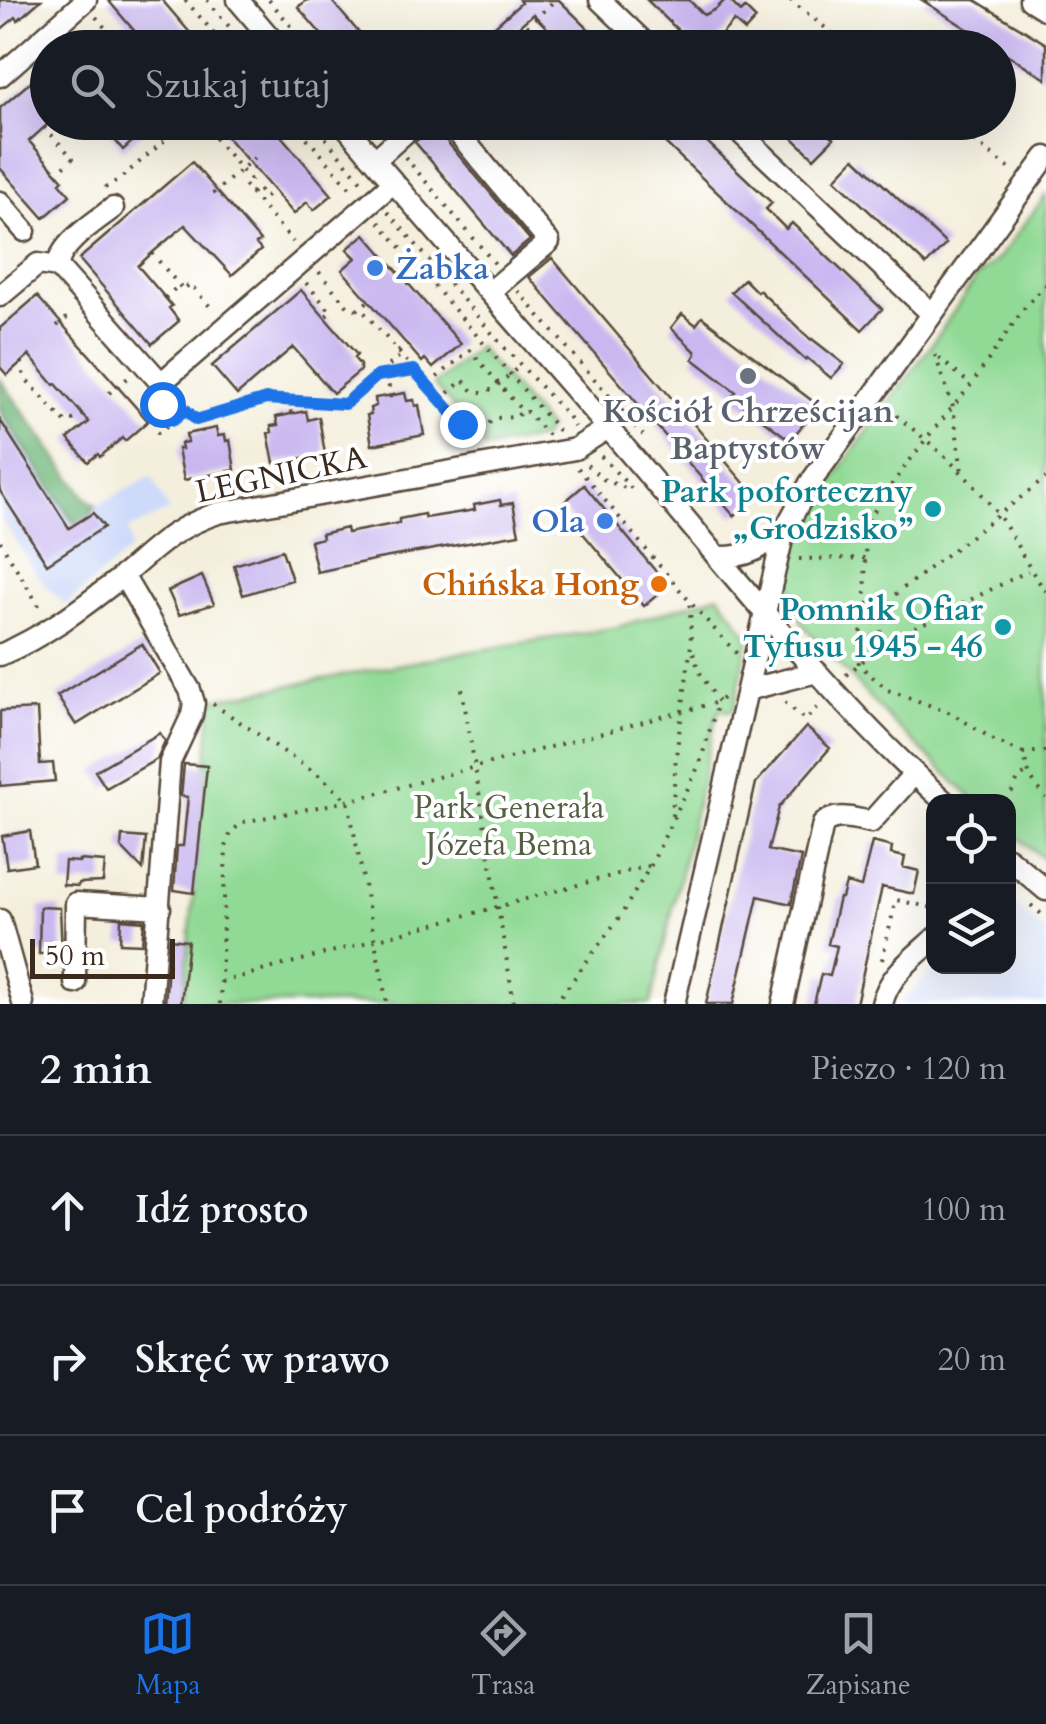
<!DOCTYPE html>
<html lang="pl">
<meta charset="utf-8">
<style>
:root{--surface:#171b24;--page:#20242c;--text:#f1f3f6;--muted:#9ea1a6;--line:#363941;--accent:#1a73e8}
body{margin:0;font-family:Cardo,serif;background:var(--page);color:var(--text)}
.controls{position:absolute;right:30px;bottom:30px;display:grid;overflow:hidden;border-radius:20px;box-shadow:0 10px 40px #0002}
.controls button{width:90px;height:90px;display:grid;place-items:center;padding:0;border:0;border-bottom:2px solid var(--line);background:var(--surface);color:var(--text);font:50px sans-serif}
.scale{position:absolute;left:30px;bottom:25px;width:145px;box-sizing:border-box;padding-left:10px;border:5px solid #3b2a1e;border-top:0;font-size:28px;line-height:35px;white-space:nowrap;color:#3b2a1e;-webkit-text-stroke:8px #fff;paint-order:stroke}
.stop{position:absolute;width:30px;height:30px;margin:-22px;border:8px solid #1a73e8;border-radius:50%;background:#fff}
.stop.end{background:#1a73e8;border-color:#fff;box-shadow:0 2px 10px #0008}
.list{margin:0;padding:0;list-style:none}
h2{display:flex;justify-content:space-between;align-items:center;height:130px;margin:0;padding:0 40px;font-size:42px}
h2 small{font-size:32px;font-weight:400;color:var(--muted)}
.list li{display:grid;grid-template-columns:65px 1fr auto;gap:30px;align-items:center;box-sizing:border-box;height:150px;padding:0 40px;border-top:2px solid var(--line)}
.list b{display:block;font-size:38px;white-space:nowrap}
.list em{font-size:32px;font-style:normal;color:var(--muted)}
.icon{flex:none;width:55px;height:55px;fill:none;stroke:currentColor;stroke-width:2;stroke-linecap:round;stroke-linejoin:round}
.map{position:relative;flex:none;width:1046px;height:1004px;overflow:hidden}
.search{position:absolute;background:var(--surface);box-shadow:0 10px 40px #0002;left:30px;right:30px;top:30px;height:110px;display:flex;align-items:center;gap:25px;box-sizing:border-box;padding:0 35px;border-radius:55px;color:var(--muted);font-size:38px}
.sheet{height:580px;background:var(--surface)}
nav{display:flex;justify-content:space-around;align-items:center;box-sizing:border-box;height:140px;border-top:2px solid var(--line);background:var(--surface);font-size:28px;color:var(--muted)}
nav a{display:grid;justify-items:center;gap:5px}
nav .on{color:var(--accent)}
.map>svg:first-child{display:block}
.built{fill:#cedafa}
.green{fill:#91da95;stroke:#66825a;stroke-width:2.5}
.forest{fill:#74ba7e;stroke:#58724e;stroke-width:2.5}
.building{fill:#c9b7f0}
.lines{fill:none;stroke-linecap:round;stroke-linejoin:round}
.minor-casing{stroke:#57483b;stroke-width:25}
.path{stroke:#57483b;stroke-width:4;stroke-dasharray:2.5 8;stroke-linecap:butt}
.minor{stroke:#fff;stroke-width:20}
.route{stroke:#1a73e8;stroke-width:12}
.shop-dot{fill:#3f7fe0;stroke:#fff;stroke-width:4}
.worship-dot{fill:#6b7280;stroke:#fff;stroke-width:4}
.culture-dot{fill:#0f9aa8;stroke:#fff;stroke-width:4}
.food-dot{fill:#e8710a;stroke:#fff;stroke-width:4}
.labels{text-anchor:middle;stroke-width:8;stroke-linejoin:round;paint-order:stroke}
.shop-label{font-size:32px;font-weight:bold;fill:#366cbe;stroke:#fff;text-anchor:start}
.worship-label{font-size:32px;font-weight:bold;fill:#5b616d;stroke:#fff}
.street-label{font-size:32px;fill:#3b2a1e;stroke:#fff}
.culture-label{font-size:32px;font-weight:bold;fill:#0d838f;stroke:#fff;text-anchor:end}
.food-label{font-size:32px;font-weight:bold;fill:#c56008;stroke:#fff;text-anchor:end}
.park-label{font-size:32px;fill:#555f42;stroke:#fff}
</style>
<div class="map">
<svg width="1046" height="1004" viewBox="0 0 1046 1004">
<rect width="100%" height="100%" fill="#fff"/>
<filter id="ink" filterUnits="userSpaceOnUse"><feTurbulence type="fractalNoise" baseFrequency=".01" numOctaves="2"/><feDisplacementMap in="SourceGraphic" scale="20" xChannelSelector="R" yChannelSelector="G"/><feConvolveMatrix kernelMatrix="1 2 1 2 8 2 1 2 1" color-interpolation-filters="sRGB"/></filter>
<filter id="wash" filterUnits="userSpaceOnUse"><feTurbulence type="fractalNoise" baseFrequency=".0048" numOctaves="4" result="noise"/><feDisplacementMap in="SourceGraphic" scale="40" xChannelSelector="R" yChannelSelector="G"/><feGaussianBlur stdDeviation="2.25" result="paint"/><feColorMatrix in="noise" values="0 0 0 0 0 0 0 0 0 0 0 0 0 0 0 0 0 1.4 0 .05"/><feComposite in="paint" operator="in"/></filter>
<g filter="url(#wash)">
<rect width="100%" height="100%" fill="#f4efdd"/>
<path class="built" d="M 0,411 L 75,524 L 96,506 L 152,476 L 169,511 L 128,530 L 131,549 L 66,605 L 44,584 L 0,517 Z
M 1009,900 L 1046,933 L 1046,1004 L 900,1004 L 936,967 L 1008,966 Z"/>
<path class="green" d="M 1046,195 L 1046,861 L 1009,830 L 1008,802 L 975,801 L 893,723 L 803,625 L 792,599 L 791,579 L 800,540 L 844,463 L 930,347 L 976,278 L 999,258 Z
M 478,347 L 548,428 L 542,438 L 484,449 L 482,439 L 434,385 Z
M 719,595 L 749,637 L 734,709 L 729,711 L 719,710 L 713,731 L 651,1004 L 183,1004 L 212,700 L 456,654 L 618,627 Z"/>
<path class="forest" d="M 0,379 L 86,498 L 96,506 L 92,508 L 93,513 L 75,524 L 0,411 Z"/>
<g id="blocks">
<path class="building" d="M 0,0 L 41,0 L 18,20 L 16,17 L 0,30 Z
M 108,0 L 162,0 L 203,48 L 158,48 L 149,37 L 143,41 Z
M 307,0 L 331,0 L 372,48 L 333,48 L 298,7 Z
M 519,0 L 559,0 L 608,48 L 567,48 L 533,14 L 494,48 L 470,48 L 521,3 Z
M 647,0 L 689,0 L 704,15 L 716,9 L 725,0 L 729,0 L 741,12 L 745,8 L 756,19 L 745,31 L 734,21 L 709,48 L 696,48 Z
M 922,0 L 975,0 L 1046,44 L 1046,79 Z
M 48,67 L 48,124 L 29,141 L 63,180 L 60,183 L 70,195 L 44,218 L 0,168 L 0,108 Z
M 100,122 L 154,122 L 123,150 Z
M 229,122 L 269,122 L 332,195 L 314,210 L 307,202 L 294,214 L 221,130 Z
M 436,122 L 438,131 L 530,240 L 511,256 L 415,142 L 427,131 L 430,123 Z
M 656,122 L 686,122 L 772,203 L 766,209 L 786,229 L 792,223 L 882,309 L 862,330 L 661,139 L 667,132 Z
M 776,122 L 818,122 L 834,138 L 814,158 Z
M 855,158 L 946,244 L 926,265 L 835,179 Z
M 192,162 L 260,241 L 256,244 L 261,250 L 232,275 L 185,225 L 152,253 L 138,266 L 172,306 L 169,308 L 179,321 L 152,344 L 79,259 Z
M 365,234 L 461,344 L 433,368 L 425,359 L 422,362 L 342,270 L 356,258 L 347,249 Z
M 552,258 L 756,497 L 734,516 L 529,277 Z
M 744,279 L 757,292 L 759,290 L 811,340 L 812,339 L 844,364 L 831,378 L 807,358 L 805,360 L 731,292 Z
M 301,290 L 357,355 L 354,358 L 360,365 L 360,371 L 333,393 L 293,347 L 237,395 L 212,366 Z
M 37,296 L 148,421 L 125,441 L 122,438 L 100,457 L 98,454 L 88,462 L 68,439 L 89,422 L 56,384 L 54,385 L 29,355 L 7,375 L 0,367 L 0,328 Z
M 682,314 L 696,325 L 702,317 L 819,406 L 790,440 L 732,397 L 736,392 L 693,359 L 696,354 L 695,351 L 671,328 Z
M 405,393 L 407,401 L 414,400 L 415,406 L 419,405 L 424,435 L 372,445 L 367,415 L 371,414 L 370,408 L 376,406 L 375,398 Z
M 306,411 L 308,420 L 319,417 L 325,454 L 274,463 L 268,433 L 272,432 L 271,426 L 278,425 L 276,417 Z
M 0,420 L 69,528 L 93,513 L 104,527 L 47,564 L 0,491 Z
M 216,428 L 218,436 L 225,435 L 226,441 L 230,440 L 235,470 L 184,480 L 178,449 L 182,449 L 181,443 L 188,442 L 186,434 Z
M 584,485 L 668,586 L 644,606 L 560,506 Z
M 500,500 L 501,505 L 513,503 L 519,534 L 378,559 L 317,572 L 310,541 L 322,538 L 321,534 L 346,528 L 347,533 L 399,523 L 399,519 L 424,514 L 425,518 L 463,512 L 475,510 L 474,505 Z
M 282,550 L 292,580 L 243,595 L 234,565 Z
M 202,576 L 214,604 L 179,615 L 168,591 Z
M 142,644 L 160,673 L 76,725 L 57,696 Z
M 37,709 L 40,764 L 53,763 L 55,781 L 0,786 L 0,711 Z
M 806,727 L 830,748 L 779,807 L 768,850 L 801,857 L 791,904 L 758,896 L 733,1004 L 706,1004 L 756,783 Z
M 160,733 L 165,741 L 157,759 L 106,788 L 95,771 Z
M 184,764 L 207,766 L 194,893 L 174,890 L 177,846 L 183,846 L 188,797 L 181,796 Z
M 30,831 L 35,864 L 7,868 L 2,836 Z
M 122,836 L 146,838 L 143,870 L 121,847 Z
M 872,842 L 892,847 L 891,854 L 905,857 L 903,867 L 919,871 L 914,894 L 882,887 L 856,1004 L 814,1004 L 821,974 L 830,976 L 837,946 L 828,944 L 839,898 L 842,898 L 846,883 L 861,887 Z
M 79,860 L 105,862 L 103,882 L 79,883 L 78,886 L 63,885 L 65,861 L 79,862 Z
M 40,907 L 60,908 L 62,954 L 39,954 Z
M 121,919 L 144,921 L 142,944 L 120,943 Z
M 170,939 L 188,941 L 181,1004 L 165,1004 Z"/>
</g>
</g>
<g filter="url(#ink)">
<use href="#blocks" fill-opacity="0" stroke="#57483b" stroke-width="2.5"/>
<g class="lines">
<g class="minor-casing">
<path id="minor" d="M 238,0 L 279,48
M 600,0 L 650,48
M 1030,0 L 1046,10
M 0,76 L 86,0
M 342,122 C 442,240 545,354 645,471 C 741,584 834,702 945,802
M 449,122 L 549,242 L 491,291
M 729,122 L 932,314
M 375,160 L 417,122
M 0,202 L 25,231
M 58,267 L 161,383 L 394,182
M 0,296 L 38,264 L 58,267 C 58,245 96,221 113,208
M 718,557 C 748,558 761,548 784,531
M 123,575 L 190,690 L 194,703 L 192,715 L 170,762 L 151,1004
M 0,655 C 45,636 82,608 120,578 C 156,548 171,529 218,513 L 575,449 L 608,428
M 747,690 L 817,672
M 1008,858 L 1046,890
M 0,920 L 23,1003
M 75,983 L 76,903 L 160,908
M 674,1004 L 784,531 L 810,483 L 1046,157
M 783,1004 L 823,824 C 836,812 855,819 871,822 L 914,774
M 882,1004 C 888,976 913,958 934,939"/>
</g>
<path class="path" d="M 185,0 L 227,48
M 207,0 L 247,48
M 269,0 L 310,48
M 790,0 L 851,48
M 96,17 L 122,48
M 504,48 L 555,0
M 201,122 L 250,180 L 244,185 L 293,242
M 293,122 L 354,192
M 312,122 L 362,182
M 949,122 L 1013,171
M 44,127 L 73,158 L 57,173
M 210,132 L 221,122
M 405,157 L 496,265
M 105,188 L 121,178 L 186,122
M 251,193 L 257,188 L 264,198 L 279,187
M 213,194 L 254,158
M 388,212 L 502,345 L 568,416 L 574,427
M 379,222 L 559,431
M 152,253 L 183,290 L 190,284 L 214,311
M 319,272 L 348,307 L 364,312 L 474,439 L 476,449
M 306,283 L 331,312 L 321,320
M 518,291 L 643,435
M 165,298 L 179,285
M 357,310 L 372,298
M 57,326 L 73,313
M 398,352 L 410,342
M 935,355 L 953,407 L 962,472
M 939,358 L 970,384
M 21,362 L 24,377 L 66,423 L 83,415
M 387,375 L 391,400
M 379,376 L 414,370
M 429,384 L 470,350 L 522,411 L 527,412 L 548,435
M 109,393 L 129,377
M 289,400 L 292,418
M 440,400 L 463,380 L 474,392 L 483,393 L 487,390 L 492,390 L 521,365
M 152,401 L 156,430 L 158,433 L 186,410 L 196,420 L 266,399 L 345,404 L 401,355
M 161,403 L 174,419
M 888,409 C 927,440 966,472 996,512 C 1015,537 1026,567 1046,591
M 200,420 L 203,435
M 473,437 L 495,418 L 516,417 L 522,411
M 601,456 L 632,489
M 587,465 L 603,479 L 630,490
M 578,468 L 690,602 L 737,654
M 0,541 L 42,611
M 799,559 L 865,558
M 886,642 L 870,614 L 866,598 L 865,558 L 866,535 L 871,517 L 880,500 L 926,439 L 971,385 L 1027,304 L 1046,285
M 846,675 L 886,642 L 1028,571
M 462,689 L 514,1004
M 785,702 L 805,720 L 821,704
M 213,704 L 320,776 L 348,801 L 387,1004
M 1046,751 L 1023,753 L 1030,777 L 1046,798
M 1023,753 L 994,740 L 951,713 L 888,690 L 859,665 C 857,644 859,632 870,614 L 1046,478
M 1007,802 L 1019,777 L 1029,772
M 672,816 L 676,756 L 691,645 L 690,602
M 1031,905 L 1046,918
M 882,960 L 896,900 L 934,908
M 221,982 L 651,865
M 220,1004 L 226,847 L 231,832 L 243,822 L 348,801 L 718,702 L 723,698
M 555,1004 L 621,915 L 651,865 L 700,763 L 718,702 L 699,671 L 691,645"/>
<use href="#minor" class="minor"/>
</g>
</g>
<g class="lines" filter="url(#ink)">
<path class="route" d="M 162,404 L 174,420 L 186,410 L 196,420 L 266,399 L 345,404 L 377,376 L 414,370 L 462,424"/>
</g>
<g class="shop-dot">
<circle cx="375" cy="268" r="10"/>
<circle cx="605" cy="521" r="10"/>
</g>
<circle class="worship-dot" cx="748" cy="376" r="10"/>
<g class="culture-dot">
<circle cx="933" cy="509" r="10"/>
<circle cx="1003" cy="627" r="10"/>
</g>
<circle class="food-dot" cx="659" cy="584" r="10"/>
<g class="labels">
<g class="shop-label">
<text x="395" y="279">Żabka</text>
<text x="585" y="532" text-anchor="end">Ola</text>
</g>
<g class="worship-label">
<text x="748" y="422">Kościół Chrześcijan<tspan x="748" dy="37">Baptystów</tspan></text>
</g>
<g class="street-label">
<text transform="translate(281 474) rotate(-12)" y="11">LEGNICKA</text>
</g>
<g class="culture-label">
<text x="913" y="502">Park poforteczny<tspan x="913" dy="37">„Grodzisko”</tspan></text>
<text x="983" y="620">Pomnik Ofiar<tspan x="983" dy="37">Tyfusu 1945 - 46</tspan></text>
</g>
<g class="food-label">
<text x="639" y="595">Chińska Hong</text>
</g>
<g class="park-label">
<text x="509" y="818">Park Generała<tspan x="509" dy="37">Józefa Bema</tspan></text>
</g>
</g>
</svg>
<div class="controls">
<button><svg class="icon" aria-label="locate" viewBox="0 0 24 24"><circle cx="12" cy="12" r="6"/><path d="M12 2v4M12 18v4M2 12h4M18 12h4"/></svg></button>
<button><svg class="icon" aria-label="layers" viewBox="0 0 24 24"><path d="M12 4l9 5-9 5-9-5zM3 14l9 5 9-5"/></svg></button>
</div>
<div class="scale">50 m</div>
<div class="stop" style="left:162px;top:404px"></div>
<div class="stop end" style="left:462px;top:424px"></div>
<div class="search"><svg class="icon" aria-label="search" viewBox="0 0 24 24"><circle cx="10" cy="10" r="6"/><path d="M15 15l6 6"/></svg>Szukaj tutaj</div>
</div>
<section class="sheet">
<h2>2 min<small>Pieszo · 120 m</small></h2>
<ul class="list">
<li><svg class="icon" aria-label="ahead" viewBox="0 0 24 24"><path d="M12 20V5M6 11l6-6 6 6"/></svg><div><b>Idź prosto</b></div><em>100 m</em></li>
<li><svg class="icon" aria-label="right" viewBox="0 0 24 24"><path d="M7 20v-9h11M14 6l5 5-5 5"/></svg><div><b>Skręć w prawo</b></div><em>20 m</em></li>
<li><svg class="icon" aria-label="arrive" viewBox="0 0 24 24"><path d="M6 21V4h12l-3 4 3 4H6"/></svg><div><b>Cel podróży</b></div></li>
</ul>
</section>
<nav>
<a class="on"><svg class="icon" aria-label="map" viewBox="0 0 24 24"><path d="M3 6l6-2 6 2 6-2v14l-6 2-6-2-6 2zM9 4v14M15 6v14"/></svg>Mapa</a>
<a><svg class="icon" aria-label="directions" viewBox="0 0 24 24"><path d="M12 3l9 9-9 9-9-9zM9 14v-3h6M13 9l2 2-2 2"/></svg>Trasa</a>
<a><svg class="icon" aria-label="saved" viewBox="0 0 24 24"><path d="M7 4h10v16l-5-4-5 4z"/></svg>Zapisane</a>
</nav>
